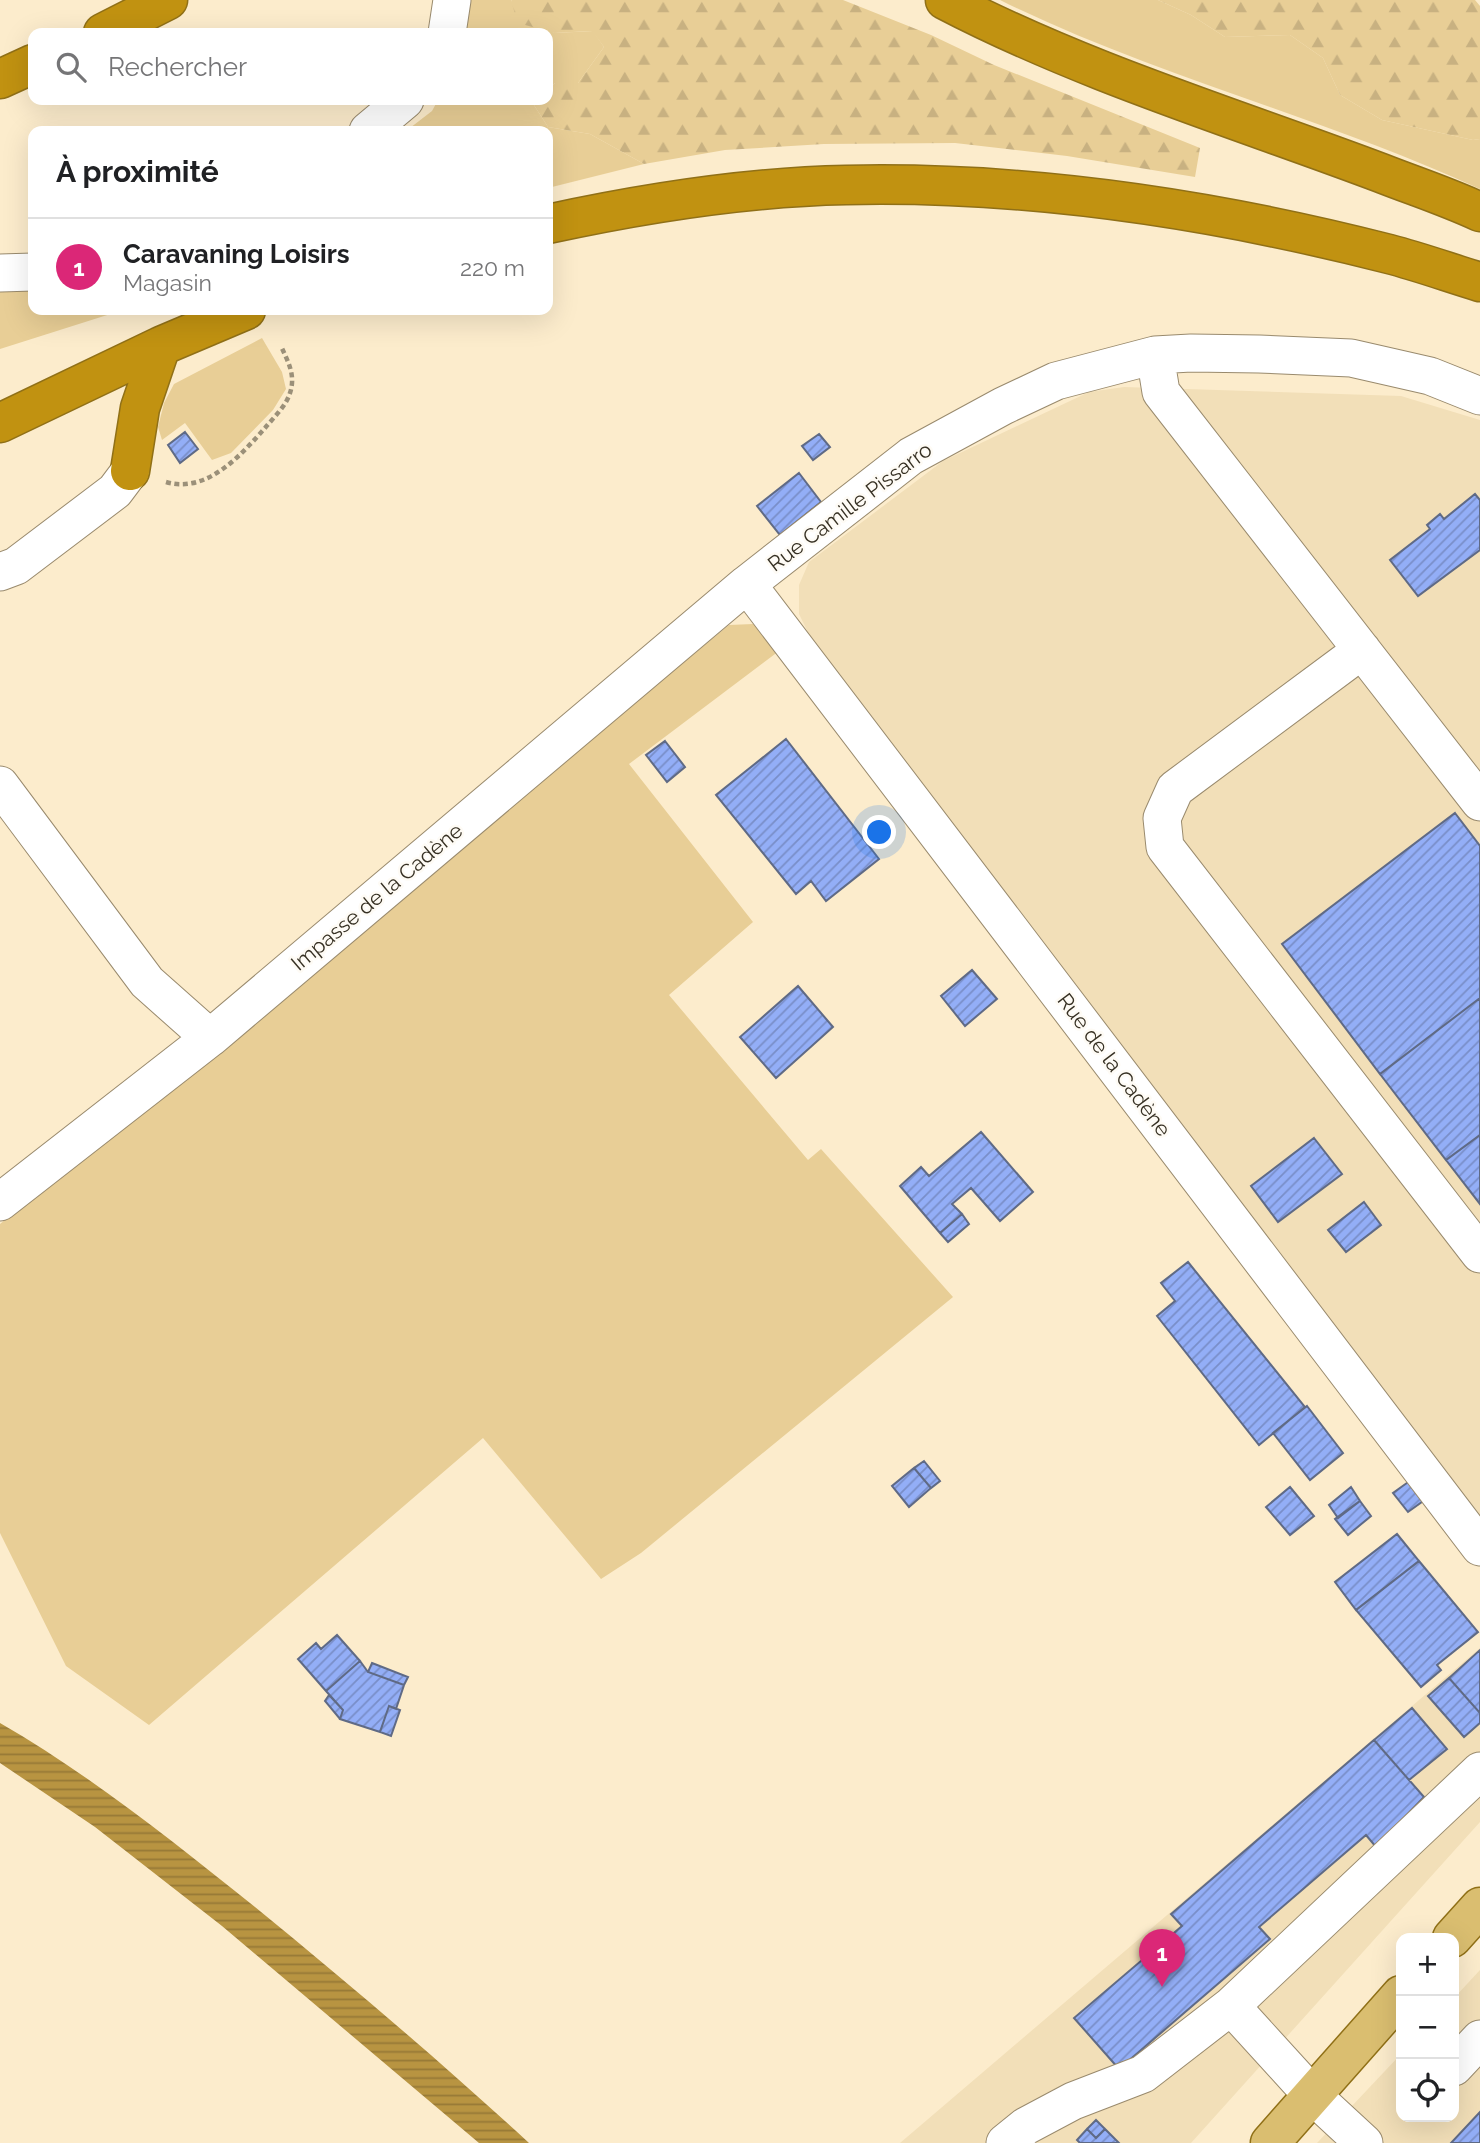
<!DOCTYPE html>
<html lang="fr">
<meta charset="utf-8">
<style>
:root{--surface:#fff;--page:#f2f2f2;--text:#202124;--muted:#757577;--line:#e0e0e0;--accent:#db2777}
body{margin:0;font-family:Raleway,sans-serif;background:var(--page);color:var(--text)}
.controls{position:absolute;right:21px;bottom:21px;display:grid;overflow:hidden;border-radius:14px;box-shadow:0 7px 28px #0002}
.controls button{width:63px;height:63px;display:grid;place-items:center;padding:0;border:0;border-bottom:2px solid var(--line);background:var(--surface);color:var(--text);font:35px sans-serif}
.you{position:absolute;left:880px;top:833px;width:24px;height:24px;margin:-18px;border:5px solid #fff;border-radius:50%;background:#1a73e8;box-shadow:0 0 0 10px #1a73e833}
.badge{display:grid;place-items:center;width:46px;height:46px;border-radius:50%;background:var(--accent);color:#fff;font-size:23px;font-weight:700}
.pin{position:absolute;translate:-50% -58px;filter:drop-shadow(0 2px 4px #0008)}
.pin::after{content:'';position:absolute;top:37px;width:24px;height:21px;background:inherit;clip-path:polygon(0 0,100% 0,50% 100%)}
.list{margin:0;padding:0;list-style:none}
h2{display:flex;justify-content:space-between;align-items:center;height:91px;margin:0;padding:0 28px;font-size:30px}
h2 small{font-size:23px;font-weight:400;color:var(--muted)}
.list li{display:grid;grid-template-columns:46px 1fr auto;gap:21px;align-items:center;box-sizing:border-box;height:98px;padding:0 28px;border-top:2px solid var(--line)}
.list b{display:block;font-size:26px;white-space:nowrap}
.list p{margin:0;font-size:23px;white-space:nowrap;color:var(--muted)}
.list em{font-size:23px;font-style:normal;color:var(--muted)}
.icon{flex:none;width:38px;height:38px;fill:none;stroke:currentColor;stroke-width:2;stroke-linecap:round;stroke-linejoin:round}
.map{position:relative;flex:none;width:1480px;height:2143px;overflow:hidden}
.search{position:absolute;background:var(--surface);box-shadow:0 7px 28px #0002;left:28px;top:28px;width:525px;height:77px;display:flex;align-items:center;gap:18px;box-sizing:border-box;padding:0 24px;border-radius:14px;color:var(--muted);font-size:26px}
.panel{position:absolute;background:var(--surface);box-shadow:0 7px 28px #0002;left:28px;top:126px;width:525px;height:189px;border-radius:14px}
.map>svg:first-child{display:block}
.built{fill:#f2dfb8}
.green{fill:#e8ce96}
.forest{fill:url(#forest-firs)}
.water{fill:url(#water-rules)}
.building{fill:url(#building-hatch);stroke:#5f6a85;stroke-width:2}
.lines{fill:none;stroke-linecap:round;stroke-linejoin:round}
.minor-casing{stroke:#998a6d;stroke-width:39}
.major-casing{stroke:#907017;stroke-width:41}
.highway-casing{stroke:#907017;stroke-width:41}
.path{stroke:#9b9079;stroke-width:4.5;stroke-dasharray:5 3.5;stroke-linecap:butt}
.minor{stroke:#fff;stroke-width:37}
.major{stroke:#dabe70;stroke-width:38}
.highway{stroke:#c19211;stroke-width:38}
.labels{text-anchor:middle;stroke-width:5;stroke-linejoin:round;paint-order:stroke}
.street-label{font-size:21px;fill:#363023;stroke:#fefbf5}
</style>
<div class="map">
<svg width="1480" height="2143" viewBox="0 0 1480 2143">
<defs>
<pattern id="forest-firs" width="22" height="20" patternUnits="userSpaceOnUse" patternTransform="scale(1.75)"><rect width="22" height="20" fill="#e8ce96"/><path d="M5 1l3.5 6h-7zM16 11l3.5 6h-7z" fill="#c8b181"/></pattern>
<pattern id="water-rules" width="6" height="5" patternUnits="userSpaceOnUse" patternTransform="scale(1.75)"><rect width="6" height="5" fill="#b89441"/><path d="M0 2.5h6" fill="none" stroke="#967936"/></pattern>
<pattern id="building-hatch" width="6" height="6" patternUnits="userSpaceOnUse" patternTransform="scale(1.75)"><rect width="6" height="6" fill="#93aef7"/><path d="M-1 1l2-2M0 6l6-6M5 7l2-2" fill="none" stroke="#798ec8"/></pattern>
</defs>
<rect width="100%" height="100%" fill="#fceccc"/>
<path class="built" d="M 1124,387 L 1401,396 L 1480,420 L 1480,1527 L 828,673 L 799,614 L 799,585 L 809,562 L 943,461 L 1089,392 Z
M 1480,1648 L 1480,1822 L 1191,2143 L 900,2143 Z
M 1480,1970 L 1480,2143 L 1317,2143 L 1401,2054 L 1401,2117 L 1454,2117 L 1454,1998 Z"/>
<path class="green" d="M 468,0 L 512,0 L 511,1 L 554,33 L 593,31 L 604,47 L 578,83 L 555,83 L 548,89 L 548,33 L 462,33 Z
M 1000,0 L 1158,0 L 1191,15 L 1225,37 L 1290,35 L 1323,58 L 1340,95 L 1382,120 L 1473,140 L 1480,139 L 1480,189 C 1323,117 1154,76 1000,0 Z
M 438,100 L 535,100 L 532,102 L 548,127 L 590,134 L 644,164 L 548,188 L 548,131 L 406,131 L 432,111 Z
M 33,289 L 33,310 L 123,310 L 0,349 L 0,290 Z
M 262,338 L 282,372 L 286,389 L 273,410 L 231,453 L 212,460 L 185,423 L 162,440 L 158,427 L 164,403 L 174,384 Z
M 753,624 L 779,651 L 629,764 L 753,922 L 669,995 L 808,1160 L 821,1149 L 953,1297 L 641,1553 L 601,1579 L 483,1438 L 149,1725 L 66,1666 L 0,1533 L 0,1224 L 729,625 Z"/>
<path class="forest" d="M 512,0 L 843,0 L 931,35 L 994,65 L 1200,148 L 1195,177 L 1067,156 L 955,143 L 824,144 L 725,150 L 644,164 L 590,134 L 548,127 L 532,102 L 535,100 L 548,100 L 548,89 L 555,83 L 578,83 L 604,47 L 592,31 L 554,33 L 518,23 L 511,1 Z
M 1158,0 L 1475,0 L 1480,6 L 1480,139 L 1473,140 L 1382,120 L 1340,95 L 1323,58 L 1290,35 L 1225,37 L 1191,15 Z"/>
<path class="water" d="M 0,1723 C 89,1774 175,1843 255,1907 C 348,1983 440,2061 529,2143 L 479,2143 L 222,1926 L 95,1827 L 0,1763 Z"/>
<path class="building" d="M 185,432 L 198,449 L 180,463 L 168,445 Z
M 819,434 L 830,447 L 813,460 L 802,446 Z
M 799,473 L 821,502 L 780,535 L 757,506 Z
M 1475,494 L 1480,500 L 1480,550 L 1418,596 L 1390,560 L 1430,529 L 1427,525 L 1440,514 L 1444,519 Z
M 786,739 L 879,859 L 826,901 L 811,881 L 796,894 L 716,795 Z
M 665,741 L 685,767 L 667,782 L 646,755 Z
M 1455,813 L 1480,846 L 1480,998 L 1380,1074 L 1282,944 Z
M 972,970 L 997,999 L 965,1026 L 941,996 Z
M 798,986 L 833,1027 L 776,1078 L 740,1037 Z
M 1480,998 L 1480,1135 L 1446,1160 L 1380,1074 Z
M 981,1132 L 1033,1192 L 1000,1221 L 971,1188 L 952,1204 L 962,1214 L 940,1233 L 900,1186 L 921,1167 L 929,1176 Z
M 1480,1135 L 1480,1204 L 1446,1160 Z
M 1314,1138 L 1342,1174 L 1278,1222 L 1251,1186 Z
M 1364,1202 L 1381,1225 L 1346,1252 L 1328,1230 Z
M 962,1214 L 969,1224 L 948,1242 L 940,1233 Z
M 1188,1262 L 1305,1407 L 1259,1445 L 1157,1316 L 1175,1301 L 1161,1283 Z
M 1307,1406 L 1343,1453 L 1310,1480 L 1273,1433 Z
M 924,1461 L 940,1481 L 931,1488 L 914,1468 Z
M 914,1468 L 931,1488 L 909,1507 L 892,1486 Z
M 1411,1480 L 1426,1499 L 1408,1512 L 1393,1493 Z
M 1290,1487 L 1314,1516 L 1290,1535 L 1266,1507 Z
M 1351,1487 L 1360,1501 L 1338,1518 L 1329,1505 Z
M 1360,1501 L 1371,1516 L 1348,1535 L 1335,1519 Z
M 1397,1534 L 1419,1561 L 1356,1610 L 1335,1582 Z
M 1419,1561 L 1478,1632 L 1437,1665 L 1441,1670 L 1421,1687 L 1356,1610 Z
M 337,1635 L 360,1661 L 326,1691 L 298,1659 L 316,1643 L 321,1649 Z
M 1480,1650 L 1480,1713 L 1449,1678 Z
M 360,1661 L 368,1672 L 404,1685 L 396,1709 L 389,1706 L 380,1732 L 340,1719 L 343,1710 L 326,1691 Z
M 372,1663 L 408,1677 L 404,1685 L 368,1672 Z
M 1449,1678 L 1480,1713 L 1480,1723 L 1464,1737 L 1428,1696 Z
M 329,1695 L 343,1710 L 340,1719 L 325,1701 Z
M 389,1706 L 400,1710 L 391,1736 L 380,1732 Z
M 1412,1708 L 1447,1749 L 1409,1780 L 1374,1740 Z
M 1374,1740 L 1424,1797 L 1376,1847 L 1366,1835 L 1259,1927 L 1270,1939 L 1119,2069 L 1074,2018 L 1182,1926 L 1171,1914 Z
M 1480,2112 L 1480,2143 L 1451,2143 Z
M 1096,2120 L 1105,2129 L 1096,2138 L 1087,2129 Z
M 1087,2129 L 1096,2138 L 1105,2129 L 1119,2143 L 1080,2143 L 1077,2140 Z"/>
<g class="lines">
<g class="minor-casing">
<path id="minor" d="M 447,33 L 452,0
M 368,131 L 405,100
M 0,273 L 33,272
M 1155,355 L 1161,392 L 1480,802
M 0,572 L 16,566 L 115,491 L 130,471
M 747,584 L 1480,1547
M 1362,650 L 1175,789 L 1162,818 L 1165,847 L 1480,1254
M 0,785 L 147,982 L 210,1038
M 0,1202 L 210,1038 L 747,584 L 911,456 L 1003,406 L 1056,381 L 1155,355 L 1191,353 L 1259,354 L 1351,358 L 1430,376 L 1480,396
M 1231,2006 L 1312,2095 L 1364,2143
M 1454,2067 L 1480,2039
M 1005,2143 L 1026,2126 L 1073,2101 L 1143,2074 L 1231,2006 L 1480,1771"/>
</g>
<g class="major-casing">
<path id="major" d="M 1452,1938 L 1480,1907
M 1270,2143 L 1401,1995"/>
</g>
<g class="highway-casing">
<path id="highway" d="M 945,0 C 1083,72 1235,118 1381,173 C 1414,186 1448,197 1480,212
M 103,33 L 168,0
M 0,79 L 33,64
M 548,224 C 645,203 746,187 846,185 C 1029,181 1213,209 1389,254 C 1420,262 1450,273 1480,282
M 0,423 L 161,346 L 246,310
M 130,471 L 140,408 L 161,346"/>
</g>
<path class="path" d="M 166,482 C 207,494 241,455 265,428 C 274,417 286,406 290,393 C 296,375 288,362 281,346"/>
<use href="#minor" class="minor"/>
<use href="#major" class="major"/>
<use href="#highway" class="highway"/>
</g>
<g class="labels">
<g class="street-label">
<text transform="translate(850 507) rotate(-37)" y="7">Rue Camille Pissarro</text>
<text transform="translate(377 897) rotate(-40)" y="7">Impasse de la Cadène</text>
<text transform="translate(1114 1065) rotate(53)" y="7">Rue de la Cadène</text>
</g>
</g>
</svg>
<div class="controls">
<button>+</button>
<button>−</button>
<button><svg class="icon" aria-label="locate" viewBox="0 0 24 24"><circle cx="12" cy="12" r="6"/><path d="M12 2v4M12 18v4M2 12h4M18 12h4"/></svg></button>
</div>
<div class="you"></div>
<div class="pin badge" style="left:1162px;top:1987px">1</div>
<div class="search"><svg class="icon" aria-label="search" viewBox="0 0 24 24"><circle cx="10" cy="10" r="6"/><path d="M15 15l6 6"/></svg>Rechercher</div>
<section class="panel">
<h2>À proximité<small></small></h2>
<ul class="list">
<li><span class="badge">1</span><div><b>Caravaning Loisirs</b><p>Magasin</p></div><em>220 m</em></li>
</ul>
</section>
</div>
